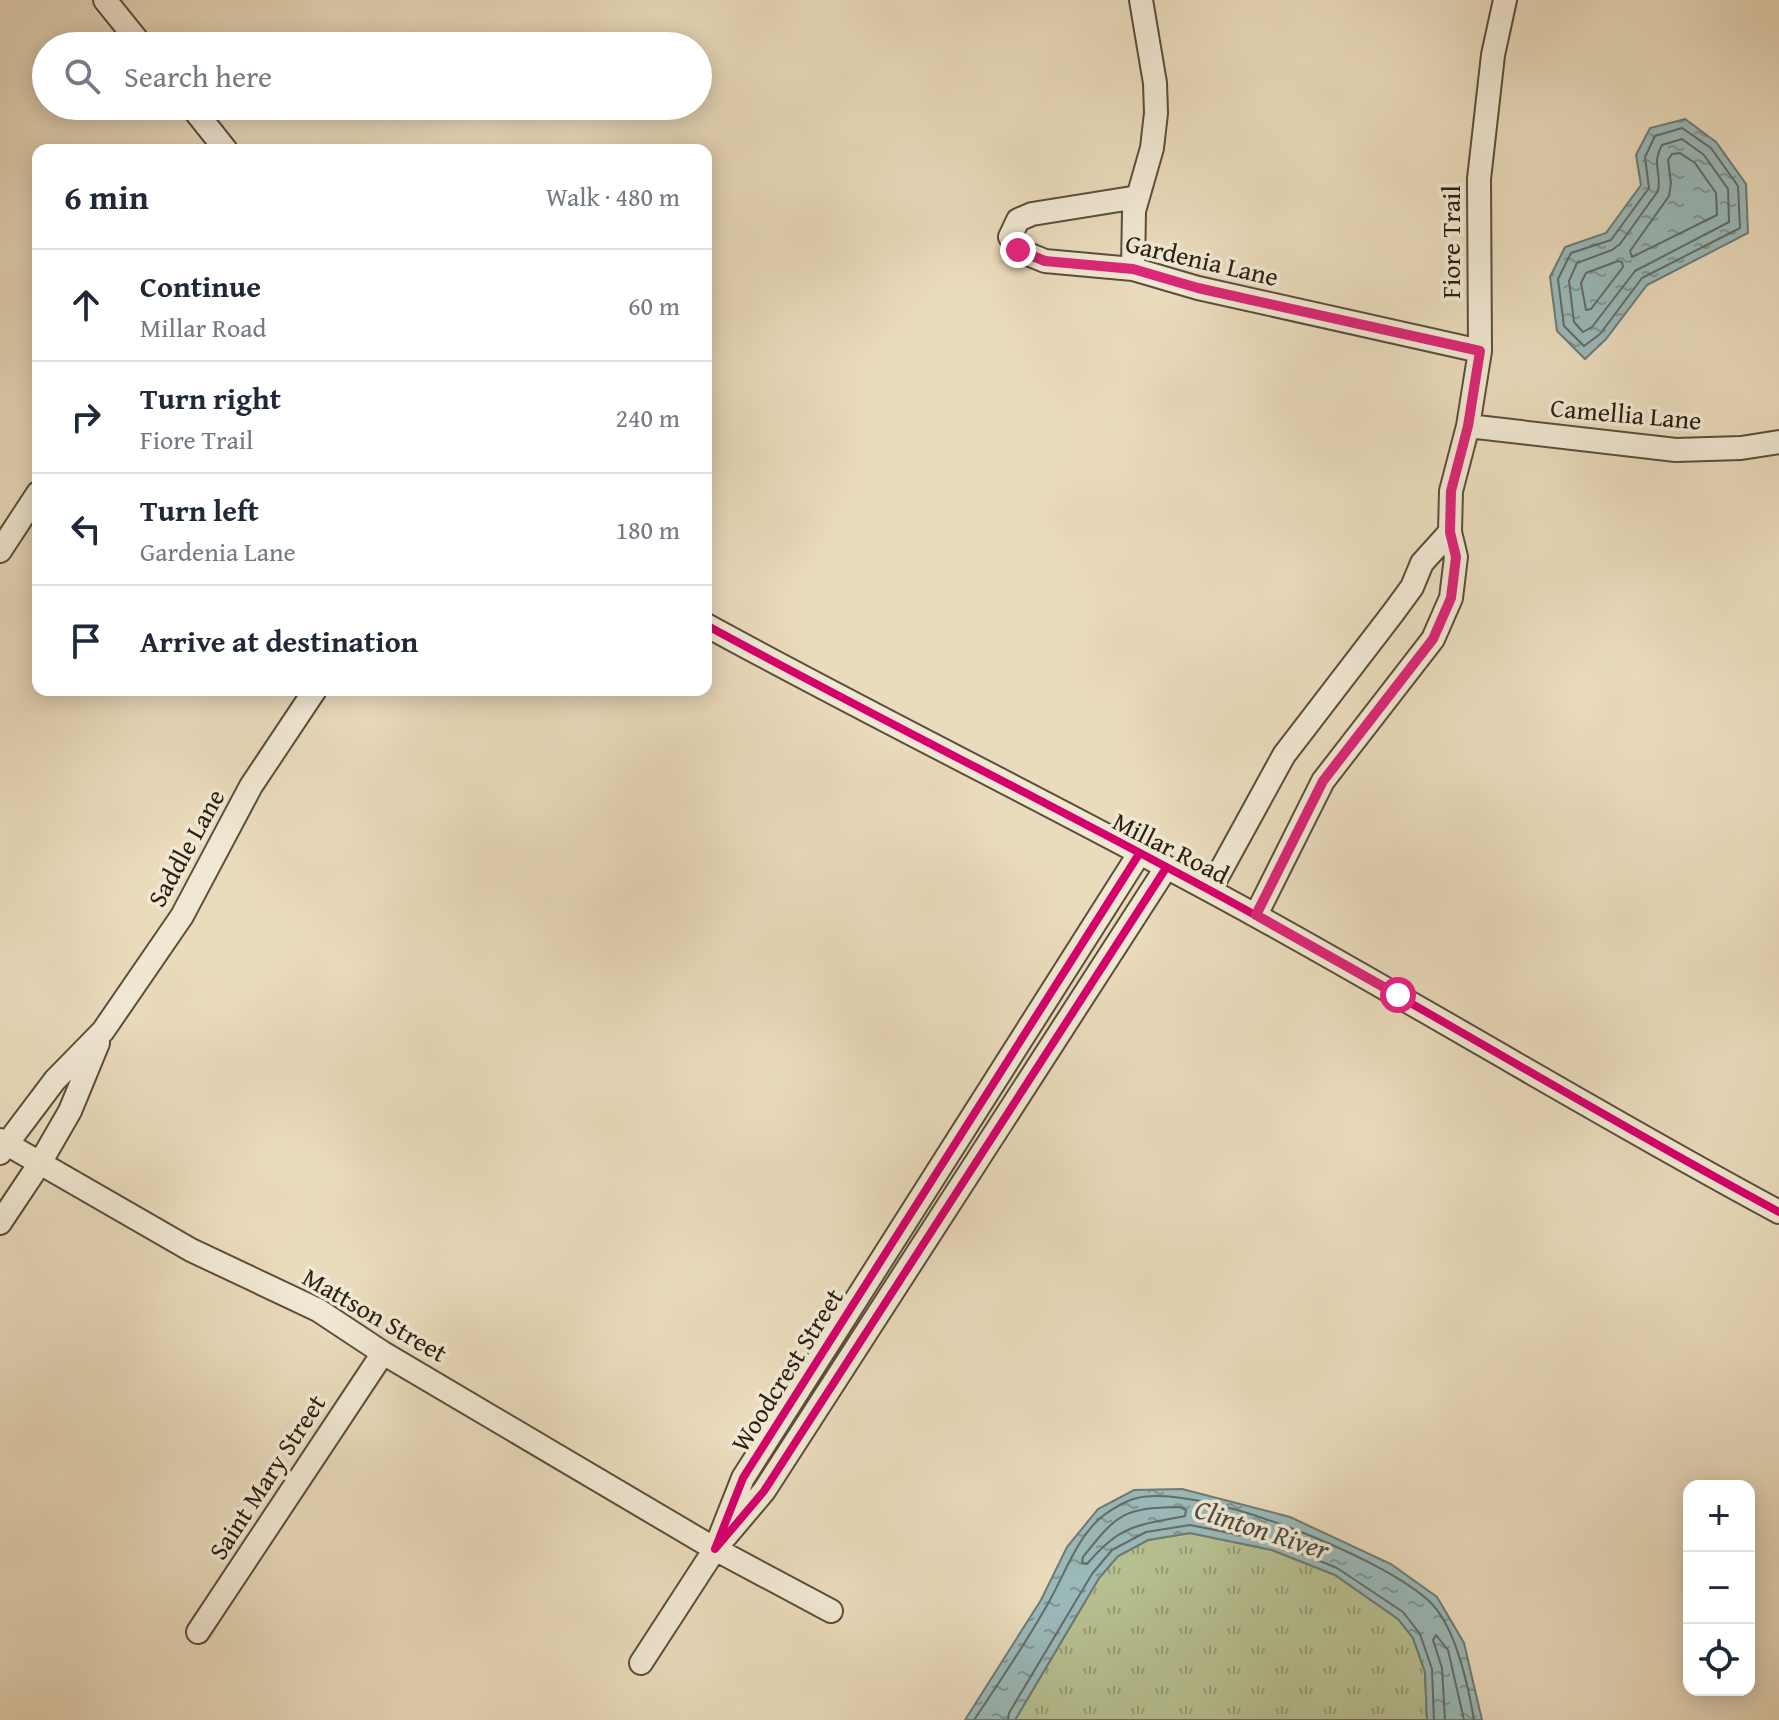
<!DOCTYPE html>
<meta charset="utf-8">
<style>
:root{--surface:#fff;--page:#f6f6f7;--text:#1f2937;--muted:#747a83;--line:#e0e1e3}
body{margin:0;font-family:"Gentium Book Plus",serif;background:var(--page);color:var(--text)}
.controls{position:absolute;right:24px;bottom:24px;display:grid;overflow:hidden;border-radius:16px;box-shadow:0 4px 20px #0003}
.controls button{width:72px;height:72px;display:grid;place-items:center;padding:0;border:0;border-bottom:2px solid var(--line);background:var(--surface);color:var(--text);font:40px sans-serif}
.stop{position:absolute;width:24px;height:24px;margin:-18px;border:6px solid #db2777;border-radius:50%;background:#fff}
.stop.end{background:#db2777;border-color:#fff;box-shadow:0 2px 8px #0008}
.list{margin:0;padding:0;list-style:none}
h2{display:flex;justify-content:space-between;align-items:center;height:104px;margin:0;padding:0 32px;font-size:34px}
h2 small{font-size:26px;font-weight:400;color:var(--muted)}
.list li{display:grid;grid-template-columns:52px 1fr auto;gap:24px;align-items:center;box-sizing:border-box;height:112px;padding:0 32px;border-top:2px solid var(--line)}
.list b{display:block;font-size:30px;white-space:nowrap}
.list p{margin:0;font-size:26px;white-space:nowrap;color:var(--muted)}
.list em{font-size:26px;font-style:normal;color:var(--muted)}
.icon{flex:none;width:44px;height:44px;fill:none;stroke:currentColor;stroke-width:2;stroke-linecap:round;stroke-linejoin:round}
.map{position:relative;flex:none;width:1779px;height:1720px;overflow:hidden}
.search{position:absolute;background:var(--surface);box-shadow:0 4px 20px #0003;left:32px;top:32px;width:680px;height:88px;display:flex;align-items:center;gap:20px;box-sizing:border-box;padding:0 28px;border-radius:44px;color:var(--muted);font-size:30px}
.panel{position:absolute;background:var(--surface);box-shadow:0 4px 20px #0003;left:32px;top:144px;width:680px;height:552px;border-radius:16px}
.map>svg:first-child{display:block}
.grass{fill:url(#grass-tufts);stroke:#707051;stroke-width:2}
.water{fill:url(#water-ripples);stroke:#6d7b76;stroke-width:2}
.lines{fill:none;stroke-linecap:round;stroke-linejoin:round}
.shore{stroke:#626c65;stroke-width:2}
.minor-casing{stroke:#5a4e3c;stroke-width:26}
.minor{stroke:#f1e8d3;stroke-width:22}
.cycleway-casing{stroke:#f1e8d3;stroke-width:13}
.cycleway{stroke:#d6006c;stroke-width:8}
.route{stroke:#db2777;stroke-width:10}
.labels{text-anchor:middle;stroke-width:7;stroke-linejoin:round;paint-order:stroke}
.street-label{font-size:26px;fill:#2a1f11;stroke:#f1e8d3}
.water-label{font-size:28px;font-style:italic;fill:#4c4d43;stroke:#f1e8d3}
</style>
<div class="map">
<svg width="1779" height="1720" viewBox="0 0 1779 1720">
<defs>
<pattern id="grass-tufts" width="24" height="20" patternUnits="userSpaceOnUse" patternTransform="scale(2)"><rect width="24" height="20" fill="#b7c091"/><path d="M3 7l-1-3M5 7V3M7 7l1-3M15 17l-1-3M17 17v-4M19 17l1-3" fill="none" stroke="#959b75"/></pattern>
<pattern id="water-ripples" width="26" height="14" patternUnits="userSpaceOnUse" patternTransform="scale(2)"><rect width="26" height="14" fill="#9ab9b9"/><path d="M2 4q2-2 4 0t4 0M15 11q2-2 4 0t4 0" fill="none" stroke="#7e9695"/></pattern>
</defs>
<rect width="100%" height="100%" fill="#eadbbc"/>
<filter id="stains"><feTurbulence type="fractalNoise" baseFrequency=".0025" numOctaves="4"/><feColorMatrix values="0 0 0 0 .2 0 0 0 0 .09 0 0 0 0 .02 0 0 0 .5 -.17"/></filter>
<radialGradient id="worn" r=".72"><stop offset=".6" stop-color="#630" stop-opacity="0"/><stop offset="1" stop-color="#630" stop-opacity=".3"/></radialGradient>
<path class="grass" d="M 1190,1533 L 1272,1550 L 1335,1575 L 1398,1619 L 1413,1638 L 1425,1672 L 1427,1720 L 1015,1720 L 1099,1578 L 1118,1556 L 1148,1540 Z"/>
<path class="water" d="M 1685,119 L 1716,142 L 1746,184 L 1748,233 L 1647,285 L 1606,339 L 1585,359 L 1557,331 L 1550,277 L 1565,247 L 1606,233 L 1641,185 L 1636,155 L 1650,128 Z
M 1182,1489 L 1290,1517 L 1391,1564 L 1437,1597 L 1464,1643 L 1482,1720 L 1427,1720 L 1425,1672 L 1413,1638 L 1398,1619 L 1335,1575 L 1272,1550 L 1190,1533 L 1148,1540 L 1118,1556 L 1099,1578 L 1015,1720 L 965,1720 L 1041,1600 L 1067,1547 L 1098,1509 L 1134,1490 Z"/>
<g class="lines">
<path class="shore" d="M 1682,128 L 1711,148 L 1738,186 L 1740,228 L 1642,278 L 1600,334 L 1584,346 L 1564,326 L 1558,279 L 1571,253 L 1611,240 L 1649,188 L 1645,157 L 1655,136 Z
M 1682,139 L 1704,155 L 1728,189 L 1729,222 L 1635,271 L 1592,327 L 1583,332 L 1574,322 L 1569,281 L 1577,263 L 1612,250 L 1620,244 L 1658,191 C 1662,171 1651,166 1662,145 Z
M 1680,153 L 1695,163 L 1716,193 L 1717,215 L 1632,257 L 1630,251 L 1669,196 L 1671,183 L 1668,160 L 1672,154 Z
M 1618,261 L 1622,262 L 1623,267 L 1591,309 L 1586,310 L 1581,283 L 1586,273 Z
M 1180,1507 L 1186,1510 L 1185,1516 C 1136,1526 1121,1524 1087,1564 L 1082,1563 L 1083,1557 C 1118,1513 1123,1508 1180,1507 Z
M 974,1720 C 999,1683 1024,1646 1046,1607 C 1063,1579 1077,1535 1104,1515 C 1112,1509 1127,1500 1137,1498 C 1200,1483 1383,1557 1430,1602 C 1456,1627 1468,1685 1474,1720
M 1008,1720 L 1009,1713 L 1092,1574 L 1112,1550 L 1146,1532 L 1190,1525 L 1274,1542 L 1337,1568 L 1403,1612 L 1420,1634 L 1432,1669 L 1434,1720
M 1445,1720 L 1442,1668 L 1433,1640 L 1436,1635 L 1448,1650 L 1464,1720"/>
<g class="minor-casing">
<path id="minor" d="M 105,0 L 142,46
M 191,106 L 226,150
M 1138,197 L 1032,214 L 1018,220 L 1010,237 L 1018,250 L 1045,261 L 1133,269 L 1198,288 L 1480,351
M 1133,269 L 1134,211 L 1152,148 L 1156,113 L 1155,83 L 1141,0
M 1468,426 L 1676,450 L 1741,448 L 1779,442
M 0,551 L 38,493
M 706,625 C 887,724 1074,815 1255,915 C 1431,1012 1602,1117 1779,1212
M 1139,854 L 743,1478 L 715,1549 L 764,1491 L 1166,868
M 1210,890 L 1284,755 L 1393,613 L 1412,587 L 1422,563 L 1450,532
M 1256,915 L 1323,781 L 1433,639 L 1451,598 L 1456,557 L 1450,532 L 1451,491 L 1468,426 L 1480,351 L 1479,179 L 1493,55 L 1505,0
M 0,1140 L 191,1250 L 318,1310 L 383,1353 L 715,1549 L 831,1611
M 0,1153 L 55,1080 L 103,1031 L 182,916 L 251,786 L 315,690
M 0,1223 L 40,1163 L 70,1111 L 98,1043
M 198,1632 L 383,1353
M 641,1663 L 715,1549"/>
</g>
<use href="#minor" class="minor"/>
<g class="cycleway-casing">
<path id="cycleway" d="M 706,625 C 887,724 1074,815 1255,915 C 1431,1012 1602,1117 1779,1212
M 1139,854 L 743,1478 L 715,1549 L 764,1491 L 1166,868"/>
</g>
<use href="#cycleway" class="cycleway"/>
</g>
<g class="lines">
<path class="route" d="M 1018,250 L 1045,261 L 1133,269 L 1198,288 L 1480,351 L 1468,426 L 1451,491 L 1450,532 L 1456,557 L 1451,598 L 1433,639 L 1323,781 L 1256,915 L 1398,995"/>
</g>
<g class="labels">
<g class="street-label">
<text transform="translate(1451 242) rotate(-90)" y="9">Fiore Trail</text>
<text transform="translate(1202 260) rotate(13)" y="9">Gardenia Lane</text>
<text transform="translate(1626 414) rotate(5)" y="9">Camellia Lane</text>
<text transform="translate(186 848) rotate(-61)" y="9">Saddle Lane</text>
<text transform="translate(1171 848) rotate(27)" y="9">Millar Road</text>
<text transform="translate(375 1315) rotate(30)" y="9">Mattson Street</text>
<text transform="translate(787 1370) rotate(-58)" y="9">Woodcrest Street</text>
<text transform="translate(267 1477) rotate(-57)" y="9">Saint Mary Street</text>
</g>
<g class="water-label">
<text transform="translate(1262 1529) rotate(18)" y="10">Clinton River</text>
</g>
</g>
<rect width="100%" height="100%" filter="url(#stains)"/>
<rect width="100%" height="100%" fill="url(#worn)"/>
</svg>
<div class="controls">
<button>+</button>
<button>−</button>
<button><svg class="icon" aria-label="locate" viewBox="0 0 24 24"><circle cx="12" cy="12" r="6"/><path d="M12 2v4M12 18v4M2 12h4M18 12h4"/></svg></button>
</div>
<div class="stop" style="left:1398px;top:995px"></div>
<div class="stop end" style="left:1018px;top:250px"></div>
<div class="search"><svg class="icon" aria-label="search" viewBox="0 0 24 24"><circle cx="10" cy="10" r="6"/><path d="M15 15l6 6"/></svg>Search here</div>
<section class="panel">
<h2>6 min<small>Walk · 480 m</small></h2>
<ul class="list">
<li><svg class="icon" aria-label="ahead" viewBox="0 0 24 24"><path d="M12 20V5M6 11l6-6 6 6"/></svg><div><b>Continue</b><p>Millar Road</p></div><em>60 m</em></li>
<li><svg class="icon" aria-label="right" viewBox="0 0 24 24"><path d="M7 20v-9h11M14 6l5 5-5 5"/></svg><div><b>Turn right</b><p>Fiore Trail</p></div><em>240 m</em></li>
<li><svg class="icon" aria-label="left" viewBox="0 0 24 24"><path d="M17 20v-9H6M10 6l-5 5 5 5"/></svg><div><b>Turn left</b><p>Gardenia Lane</p></div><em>180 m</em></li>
<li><svg class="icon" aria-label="arrive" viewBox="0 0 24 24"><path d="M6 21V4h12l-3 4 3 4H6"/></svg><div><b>Arrive at destination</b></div></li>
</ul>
</section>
</div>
